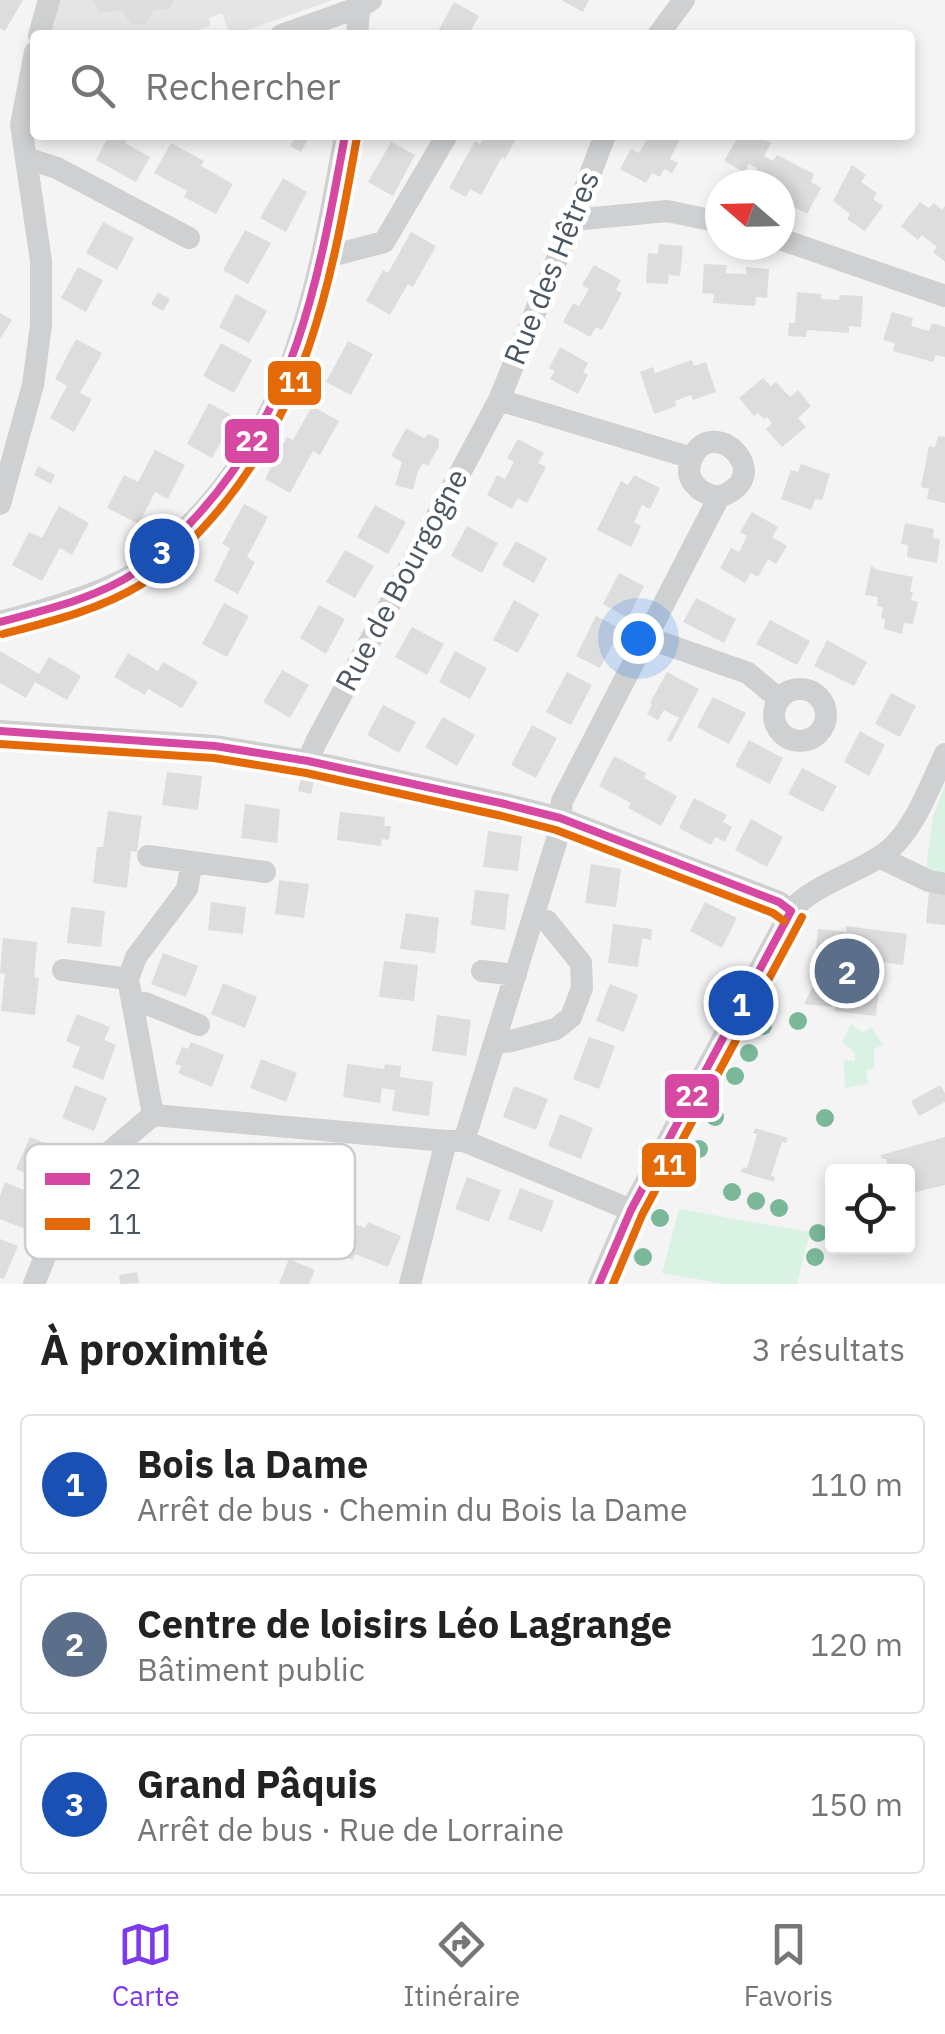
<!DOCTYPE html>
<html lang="fr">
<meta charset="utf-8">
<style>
:root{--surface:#fff;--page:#f2f2f2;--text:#222;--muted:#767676;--line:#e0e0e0;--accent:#7c3aed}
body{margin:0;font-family:"IBM Plex Sans",sans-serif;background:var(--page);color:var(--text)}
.controls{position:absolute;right:30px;bottom:30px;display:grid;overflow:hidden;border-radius:10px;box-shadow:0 5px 15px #0003}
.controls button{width:90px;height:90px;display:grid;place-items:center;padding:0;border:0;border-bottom:2px solid var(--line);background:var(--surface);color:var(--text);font:50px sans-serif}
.compass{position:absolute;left:705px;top:170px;width:90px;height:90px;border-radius:50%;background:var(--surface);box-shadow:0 5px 15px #0003;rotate:290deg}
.you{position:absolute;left:638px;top:638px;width:35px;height:35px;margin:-25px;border:8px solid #fff;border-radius:50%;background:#1a73e8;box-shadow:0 0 0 15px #1a73e833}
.badge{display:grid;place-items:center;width:65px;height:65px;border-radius:50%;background:var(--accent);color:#fff;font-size:32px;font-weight:700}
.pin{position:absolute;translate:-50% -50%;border:5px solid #fff;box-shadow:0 2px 10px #0006}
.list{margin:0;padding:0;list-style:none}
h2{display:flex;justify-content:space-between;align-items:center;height:130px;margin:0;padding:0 40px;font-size:42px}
h2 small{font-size:32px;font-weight:400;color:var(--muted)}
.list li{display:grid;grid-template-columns:65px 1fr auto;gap:30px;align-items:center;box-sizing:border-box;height:140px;margin:0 20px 20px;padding:0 20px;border:2px solid var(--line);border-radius:10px}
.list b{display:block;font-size:38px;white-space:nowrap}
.list p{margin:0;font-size:32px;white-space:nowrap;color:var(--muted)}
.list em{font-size:32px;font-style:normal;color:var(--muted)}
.icon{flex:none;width:55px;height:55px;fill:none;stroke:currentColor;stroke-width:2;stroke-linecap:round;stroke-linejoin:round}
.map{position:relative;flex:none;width:945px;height:1284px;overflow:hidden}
.search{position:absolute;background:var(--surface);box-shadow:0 5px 15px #0003;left:30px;right:30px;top:30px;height:110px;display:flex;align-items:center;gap:25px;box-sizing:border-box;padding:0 35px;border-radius:10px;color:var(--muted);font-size:38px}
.sheet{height:610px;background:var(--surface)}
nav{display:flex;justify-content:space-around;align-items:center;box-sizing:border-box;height:140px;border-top:2px solid var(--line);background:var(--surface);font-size:28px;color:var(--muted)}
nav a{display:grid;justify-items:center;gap:5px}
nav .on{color:var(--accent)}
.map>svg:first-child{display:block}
.education{fill:#e6e5e6}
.green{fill:#d9f2e3}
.building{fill:#ddddde}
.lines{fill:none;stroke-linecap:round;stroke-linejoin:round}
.minor{stroke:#ced0d2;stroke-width:22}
.bus-1-casing{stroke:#fff;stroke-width:15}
.bus-2-casing{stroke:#fff;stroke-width:15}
.bus-1{stroke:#d748a3;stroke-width:8}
.bus-2{stroke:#e46907;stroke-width:8}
.tree{fill:#7ab899}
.labels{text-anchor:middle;stroke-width:10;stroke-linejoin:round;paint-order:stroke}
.street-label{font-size:30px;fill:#4a5661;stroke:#fff}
.key{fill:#fff;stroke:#c9ccd0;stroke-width:2.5}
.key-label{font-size:28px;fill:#4a5661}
.line-badge{stroke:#fff;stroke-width:4}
.badge-label{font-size:28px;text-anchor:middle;font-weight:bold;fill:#fff}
</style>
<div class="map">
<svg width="945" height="1284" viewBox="0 0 945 1284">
<rect width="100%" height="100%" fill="#f4f4f4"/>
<path class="education" d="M 58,0 L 333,0 L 233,35 L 230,35 L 222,13 L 209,18 L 211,25 L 184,35 L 48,35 Z"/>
<path class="green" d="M 945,786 L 945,879 L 925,875 L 933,816 Z
M 851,1024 L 863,1033 L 871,1027 L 883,1045 L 874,1049 L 874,1069 L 866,1070 L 868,1084 L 845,1088 L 844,1060 L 855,1061 L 855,1053 L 842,1042 Z
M 679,1209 L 810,1232 L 797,1284 L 725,1284 L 662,1273 Z"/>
<path class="building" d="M 0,0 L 23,0 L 5,31 L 0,28 Z
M 92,0 L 174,0 L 169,9 L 154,10 L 146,24 L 131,24 L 122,11 L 100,12 Z
M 561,0 L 589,0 L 583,12 Z
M 454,2 L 479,16 L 468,35 L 436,35 Z
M 109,135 L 130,135 L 125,143 L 150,157 L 136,182 L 96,160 Z
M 284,135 L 310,135 L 301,152 L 290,146 L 294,140 Z
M 485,135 L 518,135 L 505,159 L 502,157 L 481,195 L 470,189 L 466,197 L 449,188 L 475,141 L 480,144 Z
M 649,135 L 673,135 L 679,141 L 670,159 L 678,163 L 672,173 L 664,169 L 660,177 L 652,173 L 646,183 L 620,169 L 631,149 L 639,153 Z
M 739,135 L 749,139 L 752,135 L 756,135 L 771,143 L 764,156 L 773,161 L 777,155 L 814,174 L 811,182 L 821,188 L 807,214 L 787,203 L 791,194 L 780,189 L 780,185 L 754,185 L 749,183 L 757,168 L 749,164 L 744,172 L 724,161 Z
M 391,142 L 415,155 L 393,196 L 368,182 Z
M 171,143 L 204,161 L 201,166 L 233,184 L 216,214 L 184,197 L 187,191 L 154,173 Z
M 852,165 L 866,175 L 861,182 L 877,193 L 873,199 L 883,206 L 865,231 L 847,219 L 850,214 L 833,201 Z
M 283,178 L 307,192 L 286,232 L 260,218 Z
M 920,202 L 929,208 L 934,203 L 942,210 L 945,206 L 945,262 L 933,252 L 937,247 L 922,235 L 918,240 L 901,226 Z
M 103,222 L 134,238 L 117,270 L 86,253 Z
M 245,230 L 271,243 L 248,284 L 223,270 Z
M 411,232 L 436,246 L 413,287 L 408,284 L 390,315 L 366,301 L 383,270 L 388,273 Z
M 659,244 L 683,246 L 680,276 L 669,275 L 668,284 L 646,283 L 648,253 L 658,254 Z
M 704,264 L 727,265 L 726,273 L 746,274 L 746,267 L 769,269 L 767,298 L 756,297 L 755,306 L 713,303 L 714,294 L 702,293 Z
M 594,265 L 621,280 L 616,290 L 622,293 L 602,330 L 596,327 L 590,337 L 563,322 L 573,303 L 579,306 L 589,289 L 582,285 Z
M 78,267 L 103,280 L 86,312 L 61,298 Z
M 158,292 L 170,299 L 163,311 L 151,304 Z
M 797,292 L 821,294 L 821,299 L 839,300 L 840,295 L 863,296 L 861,327 L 849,326 L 849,333 L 807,330 L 806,337 L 788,336 L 789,323 L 795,323 Z
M 236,294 L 267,311 L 249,343 L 219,327 Z
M 892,312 L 913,318 L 911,326 L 929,331 L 932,323 L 945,327 L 945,357 L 936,355 L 933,362 L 893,351 L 895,343 L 883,340 Z
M 0,313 L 12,320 L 0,339 Z
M 76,339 L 102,353 L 80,393 L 92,399 L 74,432 L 50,418 L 67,386 L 55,379 Z
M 348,341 L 373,354 L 351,395 L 326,382 Z
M 221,343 L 252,360 L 234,393 L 203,376 Z
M 560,347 L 588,363 L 583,372 L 588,375 L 578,394 L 550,379 L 555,371 L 549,368 Z
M 692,360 L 694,366 L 706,362 L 716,392 L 693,400 L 691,395 L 675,401 L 676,406 L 654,414 L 640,372 L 653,367 L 655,373 Z
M 763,378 L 771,386 L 776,382 L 790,397 L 798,390 L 811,406 L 798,418 L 806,427 L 782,447 L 766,429 L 772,423 L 767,417 L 764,419 L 758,413 L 754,416 L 739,398 Z
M 209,403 L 235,417 L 212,458 L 187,444 Z
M 312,406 L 339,421 L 320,455 L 313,451 L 290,493 L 265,479 L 287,437 L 293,440 Z
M 406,428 L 424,438 L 429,434 L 439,439 L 439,446 L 428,466 L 423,463 L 418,471 L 413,490 L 395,485 L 402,462 L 391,456 Z
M 938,436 L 945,437 L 945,503 L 927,499 L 929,489 L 921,487 L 929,446 L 935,447 Z
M 518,439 L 544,453 L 538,463 L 546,467 L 527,503 L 518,498 L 512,509 L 487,495 L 497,475 L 505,479 L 514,462 L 507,458 Z
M 155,450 L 185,465 L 168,499 L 155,492 L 139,524 L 107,508 L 124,475 L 138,482 Z
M 801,464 L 830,474 L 822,500 L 815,499 L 811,510 L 781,499 L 791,470 L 798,472 Z
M 38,466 L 55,475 L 51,484 L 34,475 Z
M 634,475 L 660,488 L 650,509 L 642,505 L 634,522 L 641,526 L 631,547 L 597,530 L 621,481 L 628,485 Z
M 244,504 L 268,517 L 247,557 L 255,562 L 238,594 L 214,581 L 230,548 L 222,544 Z
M 375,505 L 406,522 L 388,554 L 357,537 Z
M 59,506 L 89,523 L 72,555 L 60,548 L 42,581 L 12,565 L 29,532 L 42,538 Z
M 752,512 L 778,527 L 772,537 L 787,546 L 776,564 L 768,559 L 758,577 L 751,573 L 745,583 L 720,568 L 731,548 L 739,552 L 747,536 L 740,532 Z
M 905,523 L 934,529 L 933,538 L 940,539 L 937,563 L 907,557 L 908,545 L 901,544 Z
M 467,526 L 498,543 L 482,573 L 451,556 Z
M 516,541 L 547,558 L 534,583 L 502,565 Z
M 345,550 L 374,566 L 355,598 L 326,582 Z
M 871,566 L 878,570 L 913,577 L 910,592 L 913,592 L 911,600 L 918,602 L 913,624 L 904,623 L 902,634 L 884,629 L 885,619 L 881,618 L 883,607 L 877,606 L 878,597 L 865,595 Z
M 619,573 L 644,586 L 628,618 L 603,604 Z
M 696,598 L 736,619 L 724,643 L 683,622 Z
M 514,600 L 539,614 L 518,653 L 493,640 Z
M 224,603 L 249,616 L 227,657 L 202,644 Z
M 319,605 L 345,619 L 326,654 L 300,638 Z
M 596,616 L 621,629 L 600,668 L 576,656 Z
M 770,620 L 810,641 L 797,665 L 756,644 Z
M 412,627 L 444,644 L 427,675 L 395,657 Z
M 827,640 L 867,662 L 854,686 L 814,666 Z
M 0,651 L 39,674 L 49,657 L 81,676 L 67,700 L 35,682 L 26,698 L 0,683 Z
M 455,651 L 487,668 L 470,699 L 439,682 Z
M 128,653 L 158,671 L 163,662 L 198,682 L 182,708 L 148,689 L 145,695 L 114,677 Z
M 282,670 L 309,685 L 290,718 L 263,702 Z
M 567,672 L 592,685 L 571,725 L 546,712 Z
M 667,672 L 699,689 L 671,742 L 667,740 L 679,718 L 664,710 L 658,720 L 647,714 L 652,704 L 650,703 Z
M 891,693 L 916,706 L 900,737 L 875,724 Z
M 713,697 L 746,713 L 729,744 L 697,727 Z
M 383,705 L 416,722 L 399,753 L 367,735 Z
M 443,717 L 475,735 L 457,766 L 425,747 Z
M 532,725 L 557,738 L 536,778 L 511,765 Z
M 860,731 L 885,745 L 869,776 L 844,762 Z
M 749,740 L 783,758 L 770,784 L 735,766 Z
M 614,756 L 646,773 L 644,778 L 677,796 L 661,826 L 628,808 L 631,803 L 599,786 Z
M 802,768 L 837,786 L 823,812 L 788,794 Z
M 167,772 L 202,776 L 198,810 L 162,805 Z
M 301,778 L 314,781 L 311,794 L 298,791 Z
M 694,798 L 727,815 L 723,822 L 732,827 L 725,842 L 715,837 L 711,845 L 679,828 Z
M 245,804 L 280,809 L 277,843 L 241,838 Z
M 108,811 L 142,816 L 137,852 L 131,851 L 127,888 L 93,883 L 97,847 L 103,847 Z
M 340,812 L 385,817 L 384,826 L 391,826 L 389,840 L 382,839 L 381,846 L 337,840 Z
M 751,819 L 783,837 L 767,867 L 735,850 Z
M 488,831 L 522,836 L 518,871 L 483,867 Z
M 591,864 L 621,869 L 616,907 L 585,903 Z
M 279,880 L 309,884 L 304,918 L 275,914 Z
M 475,890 L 509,894 L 505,930 L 471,925 Z
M 929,892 L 945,894 L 945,925 L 926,923 Z
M 211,902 L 246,907 L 243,934 L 208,930 Z
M 705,902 L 737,918 L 722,948 L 690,931 Z
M 71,907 L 105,911 L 101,947 L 67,943 Z
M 406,913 L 439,918 L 435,953 L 400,949 Z
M 613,924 L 652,929 L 651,940 L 642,938 L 638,967 L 608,963 Z
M 846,926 L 907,934 L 903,965 L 882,962 L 876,1016 L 834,1011 L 835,1007 L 804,1004 L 818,977 L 813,976 L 818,929 L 846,932 Z
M 3,938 L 37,942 L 34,977 L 39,978 L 35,1015 L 1,1011 L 5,974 L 0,973 Z
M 163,953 L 198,966 L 186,997 L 151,984 Z
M 384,961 L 418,965 L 414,1001 L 379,997 Z
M 223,983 L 257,997 L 245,1028 L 211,1014 Z
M 610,984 L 638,995 L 624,1032 L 596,1021 Z
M 77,1014 L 110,1027 L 104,1040 L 116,1045 L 103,1080 L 72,1067 L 80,1047 L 66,1041 Z
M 437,1015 L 471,1020 L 466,1056 L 432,1051 Z
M 589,1037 L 615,1046 L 599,1089 L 573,1079 Z
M 191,1042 L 224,1055 L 212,1087 L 178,1073 L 182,1066 L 175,1064 L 182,1047 L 188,1049 Z
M 261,1059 L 297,1073 L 286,1102 L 250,1088 Z
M 347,1064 L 384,1069 L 385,1064 L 401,1066 L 400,1077 L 433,1082 L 429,1116 L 392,1111 L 395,1090 L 382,1088 L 380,1103 L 343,1097 Z
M 75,1085 L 107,1098 L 94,1131 L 62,1118 Z
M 940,1085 L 945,1093 L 945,1102 L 919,1116 L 911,1101 Z
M 514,1086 L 548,1099 L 536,1130 L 503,1117 Z
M 560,1114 L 593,1128 L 581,1159 L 548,1146 Z
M 755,1128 L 788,1138 L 786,1143 L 782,1142 L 771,1176 L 775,1177 L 774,1182 L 741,1172 L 743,1167 L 747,1168 L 757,1134 L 753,1133 Z
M 30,1137 L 62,1150 L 49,1182 L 16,1169 Z
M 945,1137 L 945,1185 L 908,1194 L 908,1172 L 889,1172 L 886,1159 L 882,1159 L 881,1155 Z
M 157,1142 L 199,1158 L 189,1185 L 147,1167 Z
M 249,1142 L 291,1158 L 281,1183 L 239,1166 Z
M 467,1177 L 501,1190 L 489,1222 L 455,1209 Z
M 5,1182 L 38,1196 L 25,1229 L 0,1219 L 0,1196 Z
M 520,1188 L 554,1201 L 542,1232 L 508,1219 Z
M 331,1214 L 365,1228 L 368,1222 L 401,1236 L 388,1267 L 355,1254 L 353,1260 L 319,1246 Z
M 0,1239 L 18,1246 L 4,1279 L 0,1278 Z
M 289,1259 L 315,1270 L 309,1284 L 279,1284 Z
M 137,1272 L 139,1283 L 120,1284 L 119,1275 Z"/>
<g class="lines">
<path class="minor" d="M 39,35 L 49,0
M 281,35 L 360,7 L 371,0
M 357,35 L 360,0
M 658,35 L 684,0
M 26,158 L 57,168 L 189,238
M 573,220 L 667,211 L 720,222
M 780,239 L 945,296
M 323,258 L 384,242 L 447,135
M 499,400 L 692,458
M 0,504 L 33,385 L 41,325 L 41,261 L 21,125 L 35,52
M 0,622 C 38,612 105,593 137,572 C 151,562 164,549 177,537 C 295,428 318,285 345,135
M 648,638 L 748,673 L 779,699
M774 715a26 26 0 1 1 52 0a26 26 0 1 1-52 0Z
M 0,731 L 215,746 L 308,761 L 505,804 L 560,818 L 779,902 L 791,911
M 308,761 L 316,742 L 499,400 L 573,220 L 605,135
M 148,856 L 192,862
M 879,857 L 929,881 L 945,884
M 63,970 L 128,979
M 482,971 L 516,975
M 132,1003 L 145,1003 L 199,1025
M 494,1043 L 511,1041 L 556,1029 L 571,1017 L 582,988 L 581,963 L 547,921 L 534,916
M 153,1115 L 446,1141 L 464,1141 L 631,1210
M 153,1115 L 128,979 L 136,957 L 187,889 L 192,862 L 265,872
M 464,1141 L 558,836 L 562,801 L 719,497 C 780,476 712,412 692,458 C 682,480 700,494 719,497
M 34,1284 L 66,1205 L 81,1176 L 153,1115
M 410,1284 L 446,1141
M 599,1284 L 631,1210 L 791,911 C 812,884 863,872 890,849 C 915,828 931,783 945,754"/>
<g class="bus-1-casing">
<path id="bus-1" d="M 0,622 C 45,610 97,598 136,572 C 158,559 176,539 193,520 C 296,411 319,278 345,135
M 0,731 L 215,746 L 308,761 L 505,804 L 560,818 L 779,902 L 791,911
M 599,1284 L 631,1210 L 791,911"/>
</g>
<g class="bus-2-casing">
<path id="bus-2" d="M 3,634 C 49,622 99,610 140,585 C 163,571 183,549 202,529 C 307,417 331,283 357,137
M 0,744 L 214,758 L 306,773 L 502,816 L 556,830 L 773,913 L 784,921
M 613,1284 L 642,1215 L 802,917"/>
</g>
<use href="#bus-1" class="bus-1"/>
<use href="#bus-2" class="bus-2"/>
</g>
<g class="tree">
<circle cx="798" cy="1021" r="9"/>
<circle cx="763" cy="1026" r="9"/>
<circle cx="749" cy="1053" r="9"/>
<circle cx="735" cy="1076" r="9"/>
<circle cx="715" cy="1117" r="9"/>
<circle cx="825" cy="1118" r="9"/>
<circle cx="699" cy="1149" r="9"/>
<circle cx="681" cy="1178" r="9"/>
<circle cx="732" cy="1192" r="9"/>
<circle cx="756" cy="1201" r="9"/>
<circle cx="779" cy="1208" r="9"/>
<circle cx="660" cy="1218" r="9"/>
<circle cx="818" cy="1233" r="9"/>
<circle cx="643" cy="1257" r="9"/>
<circle cx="815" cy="1257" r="9"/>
</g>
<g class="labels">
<g class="street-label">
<text transform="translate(552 268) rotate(-68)" y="10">Rue des Hêtres</text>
<text transform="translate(402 580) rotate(-62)" y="10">Rue de Bourgogne</text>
</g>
</g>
<rect x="25" y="1144" width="330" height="115" rx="15" class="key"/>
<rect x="45" y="1173" width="45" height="12" fill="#d748a3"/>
<rect x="45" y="1218" width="45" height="12" fill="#e46907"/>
<g class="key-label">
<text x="108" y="1189">22</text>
<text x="108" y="1234">11</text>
</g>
<g class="line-badge">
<rect x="266" y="359" width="57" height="48" rx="10" fill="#e46907"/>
<rect x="223" y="417" width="58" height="48" rx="10" fill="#d748a3"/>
<rect x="663" y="1072" width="58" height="48" rx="10" fill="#d748a3"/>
<rect x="640" y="1141" width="58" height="48" rx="10" fill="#e46907"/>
</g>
<g class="badge-label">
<text x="295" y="392">11</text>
<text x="252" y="451">22</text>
<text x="692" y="1106">22</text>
<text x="669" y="1175">11</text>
</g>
</svg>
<div class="controls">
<button><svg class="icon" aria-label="locate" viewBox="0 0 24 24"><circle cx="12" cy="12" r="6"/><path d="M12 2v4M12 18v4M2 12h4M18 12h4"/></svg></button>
</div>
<svg class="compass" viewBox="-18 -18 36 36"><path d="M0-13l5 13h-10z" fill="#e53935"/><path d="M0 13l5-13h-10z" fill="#767676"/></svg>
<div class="you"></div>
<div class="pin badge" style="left:741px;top:1003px;background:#1a4fb4">1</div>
<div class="pin badge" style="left:847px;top:971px;background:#5c6f8a">2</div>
<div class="pin badge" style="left:162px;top:551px;background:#1a4fb4">3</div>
<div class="search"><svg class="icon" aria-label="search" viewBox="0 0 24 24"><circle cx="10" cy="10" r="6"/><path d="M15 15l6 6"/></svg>Rechercher</div>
</div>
<section class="sheet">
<h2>À proximité<small>3 résultats</small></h2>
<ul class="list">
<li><span class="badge" style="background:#1a4fb4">1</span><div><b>Bois la Dame</b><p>Arrêt de bus · Chemin du Bois la Dame</p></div><em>110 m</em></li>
<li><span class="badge" style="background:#5c6f8a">2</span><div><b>Centre de loisirs Léo Lagrange</b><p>Bâtiment public</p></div><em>120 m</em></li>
<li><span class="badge" style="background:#1a4fb4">3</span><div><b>Grand Pâquis</b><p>Arrêt de bus · Rue de Lorraine</p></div><em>150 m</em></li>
</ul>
</section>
<nav>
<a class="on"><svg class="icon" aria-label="map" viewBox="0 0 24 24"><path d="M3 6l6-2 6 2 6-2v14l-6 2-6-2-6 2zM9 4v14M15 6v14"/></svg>Carte</a>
<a><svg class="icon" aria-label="directions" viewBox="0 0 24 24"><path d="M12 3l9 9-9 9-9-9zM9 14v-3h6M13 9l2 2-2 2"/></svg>Itinéraire</a>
<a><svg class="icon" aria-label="saved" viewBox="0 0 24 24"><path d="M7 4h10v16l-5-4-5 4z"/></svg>Favoris</a>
</nav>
